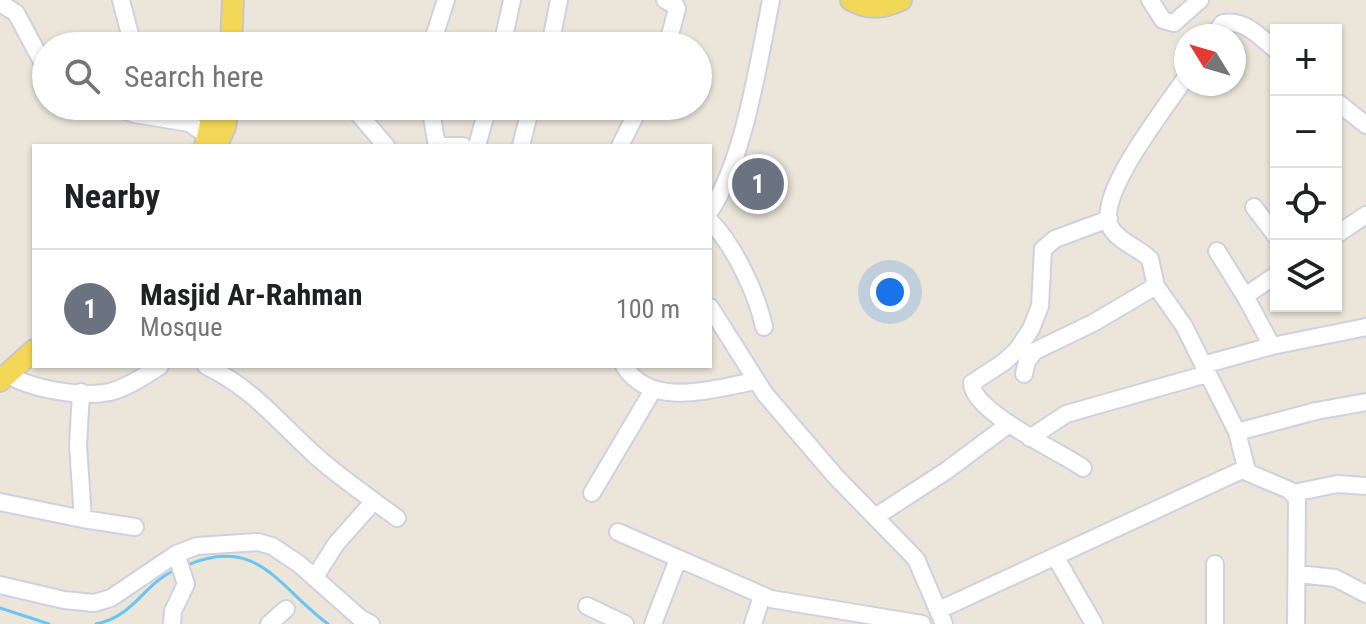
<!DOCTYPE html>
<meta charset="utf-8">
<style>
:root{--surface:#fff;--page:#f2f2f2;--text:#202124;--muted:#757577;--line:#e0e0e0;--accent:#2563eb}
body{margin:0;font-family:"Roboto Condensed",sans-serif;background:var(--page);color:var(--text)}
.controls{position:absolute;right:24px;top:24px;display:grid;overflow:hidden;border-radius:0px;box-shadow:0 2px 6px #0004}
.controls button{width:72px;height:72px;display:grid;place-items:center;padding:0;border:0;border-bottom:2px solid var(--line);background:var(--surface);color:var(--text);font:40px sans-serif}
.compass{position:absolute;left:1174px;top:24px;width:72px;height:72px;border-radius:50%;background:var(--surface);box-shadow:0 2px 6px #0004;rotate:307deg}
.you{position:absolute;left:890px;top:292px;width:28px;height:28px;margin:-20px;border:6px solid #fff;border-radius:50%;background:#1a73e8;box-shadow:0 0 0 12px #1a73e833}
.badge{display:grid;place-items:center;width:52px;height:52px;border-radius:50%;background:var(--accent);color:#fff;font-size:26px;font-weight:700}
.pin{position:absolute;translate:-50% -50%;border:4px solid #fff;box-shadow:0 2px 8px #0006}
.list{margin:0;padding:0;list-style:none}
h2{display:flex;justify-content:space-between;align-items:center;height:104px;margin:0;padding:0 32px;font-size:34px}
h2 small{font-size:26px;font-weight:400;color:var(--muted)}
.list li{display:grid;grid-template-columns:52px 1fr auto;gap:24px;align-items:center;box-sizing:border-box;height:120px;padding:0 32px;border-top:2px solid var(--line)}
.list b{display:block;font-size:30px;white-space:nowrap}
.list p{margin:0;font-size:26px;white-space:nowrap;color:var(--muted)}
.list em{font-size:26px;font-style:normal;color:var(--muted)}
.icon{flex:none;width:44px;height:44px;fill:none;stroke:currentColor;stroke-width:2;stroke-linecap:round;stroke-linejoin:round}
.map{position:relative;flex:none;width:1366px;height:624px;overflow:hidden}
.search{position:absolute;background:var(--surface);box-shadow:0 2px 6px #0004;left:32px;top:32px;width:680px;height:88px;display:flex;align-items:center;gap:20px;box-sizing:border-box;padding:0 28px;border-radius:44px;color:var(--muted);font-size:30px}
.panel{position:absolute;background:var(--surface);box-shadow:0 2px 6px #0004;left:32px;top:144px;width:680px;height:224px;border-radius:0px}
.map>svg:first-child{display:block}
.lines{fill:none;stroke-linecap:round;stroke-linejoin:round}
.stream{stroke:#69c5f1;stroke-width:3}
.minor-casing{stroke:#cfd1e2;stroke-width:20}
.major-casing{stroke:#c7c7c7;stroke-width:24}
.minor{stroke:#fff;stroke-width:16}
.major{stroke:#f3d857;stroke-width:20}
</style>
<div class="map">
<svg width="1366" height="624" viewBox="0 0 1366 624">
<rect width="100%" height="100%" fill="#ebe5da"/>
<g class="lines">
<path class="stream" d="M 185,566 C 258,534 278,587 328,624
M 0,608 L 49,624
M 96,624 C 135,616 142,585 175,570"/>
<g class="minor-casing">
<path id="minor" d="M 121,0 L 133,46
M 665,0 L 676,6 L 677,9 L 667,46
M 1150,0 L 1163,20 L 1174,23 L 1200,0
M 0,3 L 16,13 L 46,69
M 1213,36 L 1223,23 C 1245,19 1260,37 1276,50
M 431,46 L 446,0
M 502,46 L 512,0
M 550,46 L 559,0
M 1336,101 L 1366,125
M 109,106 L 135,114 L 189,123 L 208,136
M 352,106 L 386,146
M 430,106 L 437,146 L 463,146
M 477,146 L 488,106
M 521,146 L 531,106
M 620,146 L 640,106
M 1254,207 L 1276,236
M 710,211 C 744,161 759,60 771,0
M 710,221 C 734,245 757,294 764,327
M 1336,235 L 1366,215
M 1217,251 L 1245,296
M 1156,286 L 1150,259 C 1139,248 1119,242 1111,228 C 1093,197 1168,105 1186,77
M 710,307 L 765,394 L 836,477 L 916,559 L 944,624
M 1272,346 L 1245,296 L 1276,275
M 1203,365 L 1272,346 L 1366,327
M 206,366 C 253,388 279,423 317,457 C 342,479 370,498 397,518
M 624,366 C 652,410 714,388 756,381
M 7,374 C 30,389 83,398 110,392 C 128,387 145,376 160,366
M 1024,374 L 1027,361 L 1035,351 L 1093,323 L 1156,286 L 1184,326 L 1237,432 L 1247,471
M 1237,432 L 1316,411 L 1366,402
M 1030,438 L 1066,414 L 1207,374
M 1083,468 C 1059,451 972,412 972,383 L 1004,362 L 1017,350 L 1031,329 L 1040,306 L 1043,249 L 1055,239 L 1109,219
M 592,493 L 653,390
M 1294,493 L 1337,484 L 1366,486
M 0,502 L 83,519 L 78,445 L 81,392
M 875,517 L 946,471 L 1009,424
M 83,519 L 135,527
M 618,532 L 771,599 L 922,624
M 1056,558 L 1094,624
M 1298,574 L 1335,578 L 1366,594
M 315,577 L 336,544 L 374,501
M 0,585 L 64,600 L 94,603 L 111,598 L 176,554 L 197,546 L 258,542 L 272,546 L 299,564 L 360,618 L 371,624
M 587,606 L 625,624
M 939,610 L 1242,470 L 1289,490 L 1297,498 L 1296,624
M 172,624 L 173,611 L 186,584 L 176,554
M 269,624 L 286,609
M 653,624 L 678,559
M 753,624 L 762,596
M 1215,624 L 1215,564"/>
</g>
<g class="major-casing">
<path id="major" d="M 851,0 C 869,10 883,8 901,0
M 231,46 L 233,0
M 205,146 L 214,106
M 216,146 L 225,127 L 229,106
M 0,381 L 34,350"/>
</g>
<use href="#minor" class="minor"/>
<use href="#major" class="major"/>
</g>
</svg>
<div class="controls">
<button>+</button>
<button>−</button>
<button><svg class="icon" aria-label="locate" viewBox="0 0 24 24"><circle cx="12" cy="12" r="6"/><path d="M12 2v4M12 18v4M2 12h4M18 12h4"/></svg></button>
<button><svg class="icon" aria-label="layers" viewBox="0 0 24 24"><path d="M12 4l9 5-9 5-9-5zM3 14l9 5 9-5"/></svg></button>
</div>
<svg class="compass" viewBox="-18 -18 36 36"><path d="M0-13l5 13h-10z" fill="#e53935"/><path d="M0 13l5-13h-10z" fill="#757577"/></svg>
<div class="you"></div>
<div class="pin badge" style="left:758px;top:184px;background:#6b7280">1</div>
<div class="search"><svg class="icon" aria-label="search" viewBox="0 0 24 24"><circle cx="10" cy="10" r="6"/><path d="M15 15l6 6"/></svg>Search here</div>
<section class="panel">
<h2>Nearby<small></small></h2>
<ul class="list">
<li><span class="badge" style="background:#6b7280">1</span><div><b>Masjid Ar-Rahman</b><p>Mosque</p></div><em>100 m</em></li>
</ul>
</section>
</div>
